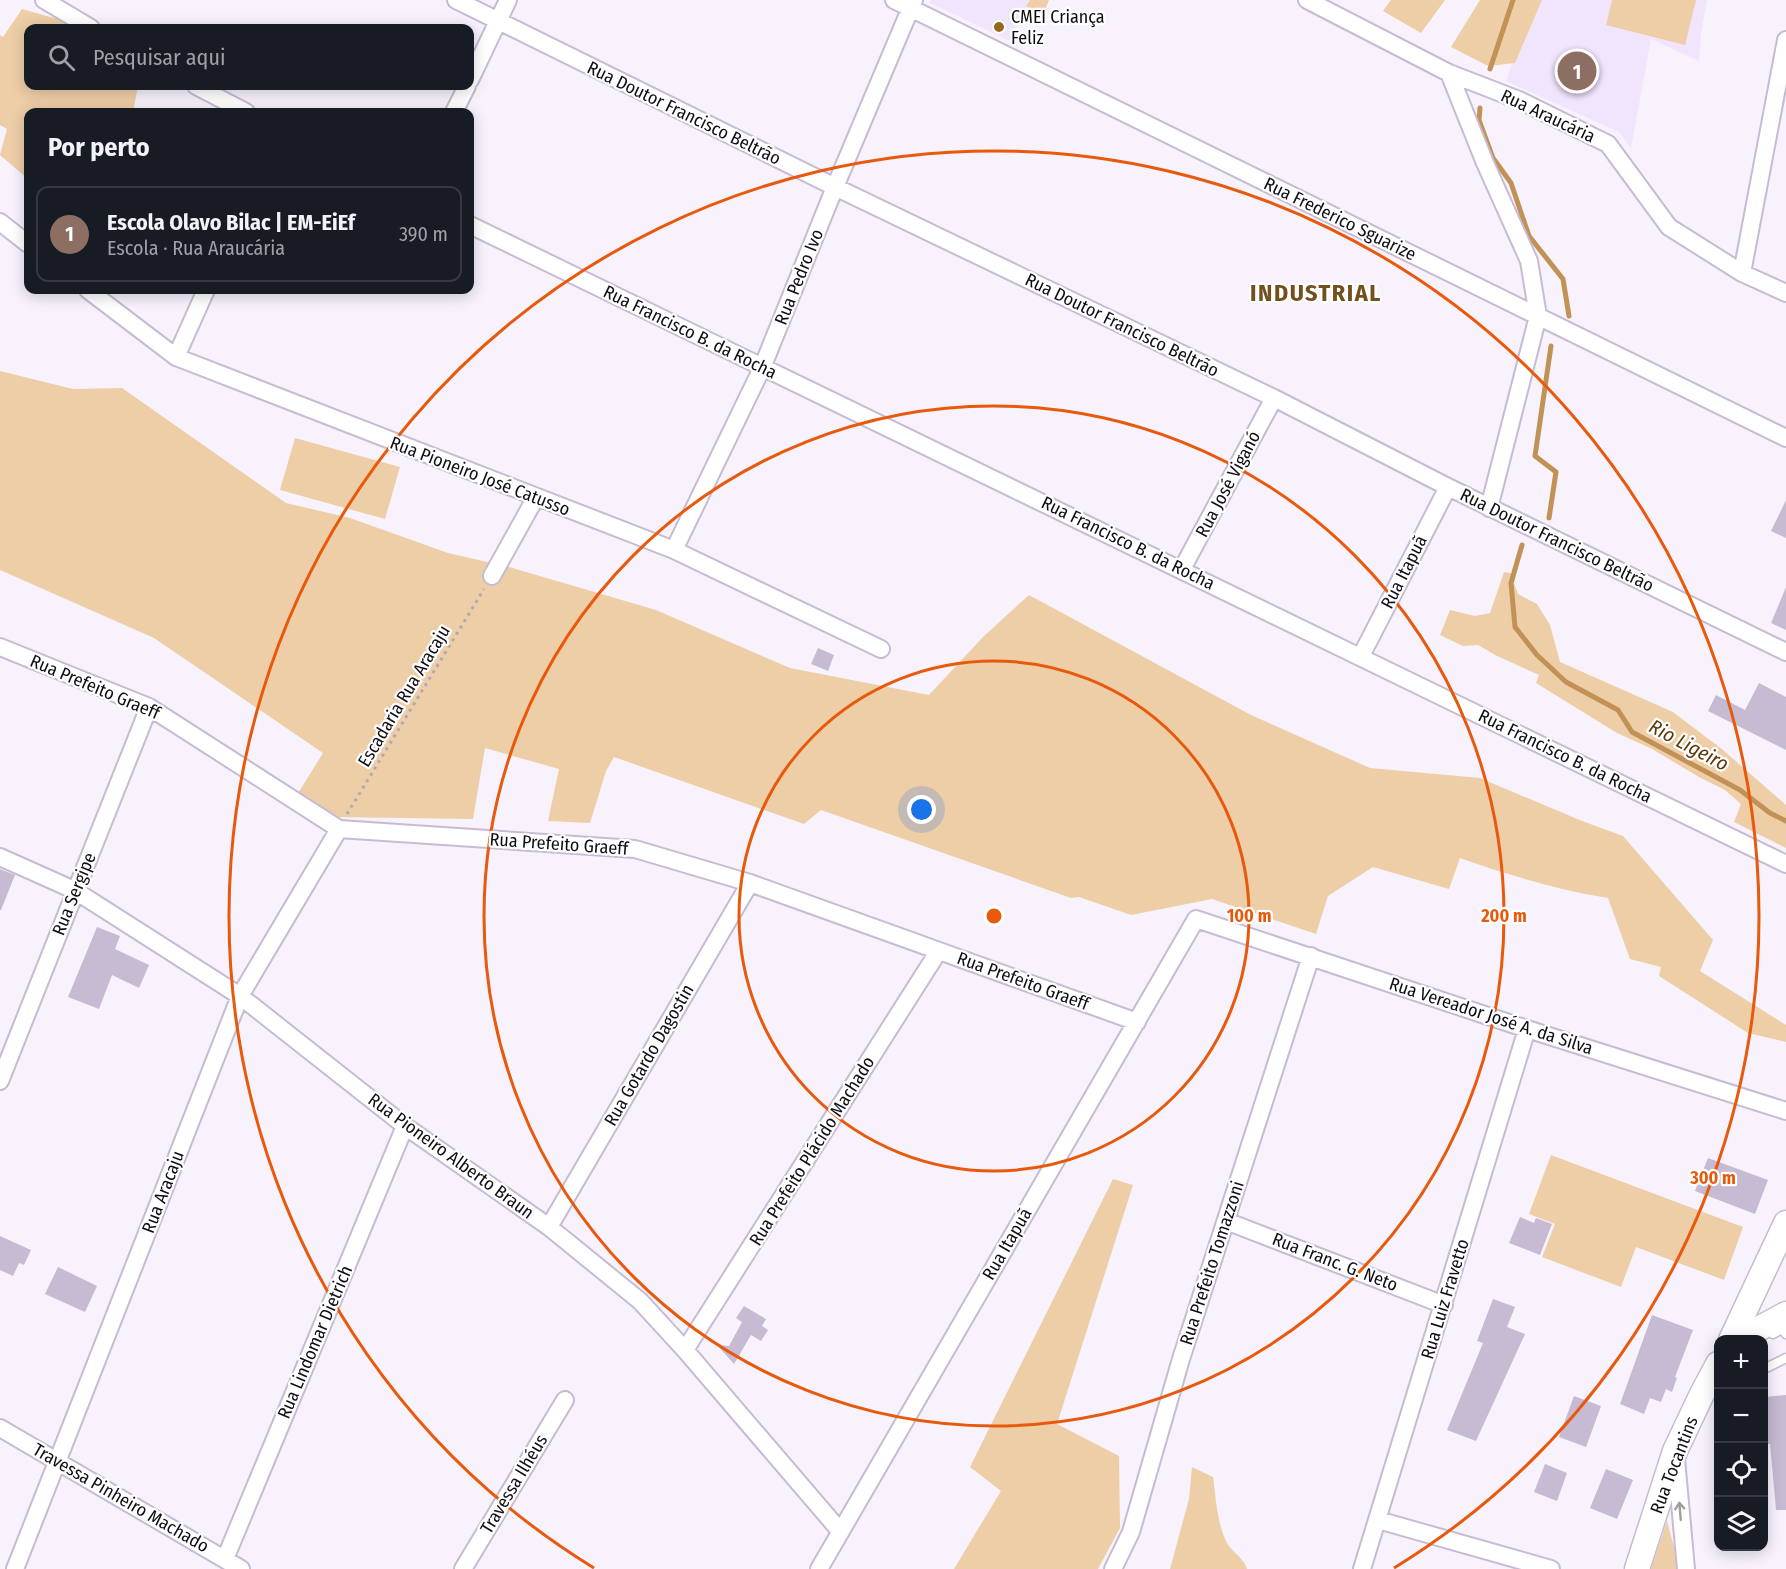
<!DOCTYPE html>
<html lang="pt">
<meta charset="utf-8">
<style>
:root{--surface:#171b24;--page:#20242c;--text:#f1f3f6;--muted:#9ea1a6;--line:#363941;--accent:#99671b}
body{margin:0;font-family:"Fira Sans Condensed",sans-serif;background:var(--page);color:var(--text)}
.controls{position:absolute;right:18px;bottom:18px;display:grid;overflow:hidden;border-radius:12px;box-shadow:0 3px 15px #0003}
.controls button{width:54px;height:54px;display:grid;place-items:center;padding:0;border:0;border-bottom:2px solid var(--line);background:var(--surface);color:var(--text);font:30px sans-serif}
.you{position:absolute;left:922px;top:810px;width:21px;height:21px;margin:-15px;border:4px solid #fff;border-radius:50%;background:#1a73e8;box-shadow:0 0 0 9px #1a73e833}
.badge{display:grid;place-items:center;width:39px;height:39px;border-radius:50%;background:var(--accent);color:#fff;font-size:20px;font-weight:700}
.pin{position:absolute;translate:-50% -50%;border:3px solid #fff;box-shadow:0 2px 6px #0006}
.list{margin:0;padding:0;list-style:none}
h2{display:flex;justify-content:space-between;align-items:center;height:78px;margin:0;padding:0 24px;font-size:26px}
h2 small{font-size:20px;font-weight:400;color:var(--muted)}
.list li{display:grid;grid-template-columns:39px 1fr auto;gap:18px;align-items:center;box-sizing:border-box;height:96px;margin:0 12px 12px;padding:0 12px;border:2px solid var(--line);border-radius:12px}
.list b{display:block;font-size:22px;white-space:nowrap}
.list p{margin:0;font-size:20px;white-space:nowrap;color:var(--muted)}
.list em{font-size:20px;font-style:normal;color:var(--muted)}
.icon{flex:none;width:33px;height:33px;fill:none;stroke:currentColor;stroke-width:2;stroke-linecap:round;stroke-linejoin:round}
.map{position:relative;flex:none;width:1786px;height:1569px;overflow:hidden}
.search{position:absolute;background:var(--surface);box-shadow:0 3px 15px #0003;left:24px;top:24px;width:450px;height:66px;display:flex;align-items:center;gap:15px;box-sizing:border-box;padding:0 21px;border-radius:12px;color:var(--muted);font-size:22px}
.panel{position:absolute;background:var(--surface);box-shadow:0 3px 15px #0003;left:24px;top:108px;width:450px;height:186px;border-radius:12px}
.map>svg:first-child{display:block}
.built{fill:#f1e4fd}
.green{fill:#eecea7}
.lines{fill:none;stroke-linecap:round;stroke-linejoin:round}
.stream{stroke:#c19155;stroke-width:5}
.building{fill:#c7bbd3}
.lane-casing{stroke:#c7bbd3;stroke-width:11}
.street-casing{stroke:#c7bbd3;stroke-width:20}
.secondary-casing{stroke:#c7bbd3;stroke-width:27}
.path{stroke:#afaab4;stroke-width:3;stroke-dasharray:3 4.5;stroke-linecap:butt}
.lane{stroke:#fff;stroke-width:8}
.street{stroke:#fff;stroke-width:16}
.secondary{stroke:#fff;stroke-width:24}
.oneway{stroke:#a09ea1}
.ring{fill:none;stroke:#e8590c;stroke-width:3}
.poi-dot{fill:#99671b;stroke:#fff;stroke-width:2}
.labels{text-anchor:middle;stroke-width:4.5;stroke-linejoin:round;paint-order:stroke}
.poi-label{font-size:18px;fill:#110d15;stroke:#fff;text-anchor:start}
.street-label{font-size:18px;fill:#110d15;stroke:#fff}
.water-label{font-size:20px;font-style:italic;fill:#5b3a08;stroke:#fff}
.district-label{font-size:24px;font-weight:bold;letter-spacing:1.5px;fill:#734f1e;stroke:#fff}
.centre{fill:#e8590c;stroke:#fff;stroke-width:3}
.ring-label{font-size:18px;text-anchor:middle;font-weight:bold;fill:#e8590c;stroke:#fff;stroke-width:4.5;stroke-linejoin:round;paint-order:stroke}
</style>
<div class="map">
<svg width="1786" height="1569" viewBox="0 0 1786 1569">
<rect width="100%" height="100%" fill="#f7f2fc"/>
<path class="built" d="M 931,0 L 1049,0 L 1043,14 L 1026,7 L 1010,41 L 930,3 Z
M 1535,0 L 1707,0 L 1701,32 L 1699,61 L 1651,39 L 1631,148 L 1619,132 L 1506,81 Z"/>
<path class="green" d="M 1030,0 L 1049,0 L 1043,14 L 1026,6 Z
M 1391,0 L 1445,0 L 1421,33 L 1383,11 Z
M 1480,0 L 1542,0 L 1515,63 L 1488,66 L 1451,47 Z
M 1612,0 L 1696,0 L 1685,45 L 1606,25 Z
M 22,9 L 61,20 L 71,28 L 28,28 L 28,86 L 138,86 L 133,112 L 28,112 L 28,179 L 0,155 L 7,129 L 0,125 L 0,35 L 3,37 Z
M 0,371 L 73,389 L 122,388 L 286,503 L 350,518 L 448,553 L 509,567 L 656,610 L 790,668 L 929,695 L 983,637 L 1029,595 L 1251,715 L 1370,768 L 1480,778 L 1582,821 L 1623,836 L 1713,940 L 1700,971 L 1786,1025 L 1786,1042 L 1748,1033 L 1659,976 L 1661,967 L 1630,959 L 1608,898 C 1557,890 1509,875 1460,858 L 1449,889 L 1373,867 L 1328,896 L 1316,934 L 1212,899 L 1131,915 L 1079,897 L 1071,898 L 821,810 L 804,824 L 614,757 L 606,771 L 590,823 L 548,821 L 559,769 L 485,748 L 473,819 L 332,817 L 297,795 L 323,753 L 154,638 L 0,570 Z
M 295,438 L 400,467 L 385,519 L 280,490 Z
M 1504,572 L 1516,574 L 1514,583 L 1518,594 L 1537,604 L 1550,625 L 1560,662 L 1673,712 L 1723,750 L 1786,805 L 1786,848 L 1734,822 L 1741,804 L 1725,790 L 1699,777 L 1652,749 L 1617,733 L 1536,683 L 1539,675 L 1497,656 L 1478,645 L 1463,646 L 1440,635 L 1450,610 L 1475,616 L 1490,613 Z
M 1551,1155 L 1743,1227 L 1724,1280 L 1636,1247 L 1621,1287 L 1542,1257 L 1555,1224 L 1529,1214 Z
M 1113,1179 L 1133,1185 L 1057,1424 L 1119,1456 L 1120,1528 L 1098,1569 L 954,1569 L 1001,1491 L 970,1467 Z
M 1192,1467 L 1213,1477 C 1216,1498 1217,1524 1227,1543 C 1233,1553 1243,1557 1247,1569 L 1170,1569 L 1189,1499 Z
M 1667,1521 L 1680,1569 L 1651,1569 Z"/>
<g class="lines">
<path class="stream" d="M 1490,69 L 1513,0
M 1480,108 L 1479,120 L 1493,158 L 1511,183 L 1529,236 L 1563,279 L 1569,316
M 1549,518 L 1556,472 L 1535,456 L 1551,346
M 1522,545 L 1511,583 L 1515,627 L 1537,655 L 1566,682 L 1618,710 L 1632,732 L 1740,790 L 1770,813 L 1786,821"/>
</g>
<path class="building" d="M 1786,500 L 1786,538 L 1771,531 Z
M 1786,587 L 1786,630 L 1771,623 Z
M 818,648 L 834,655 L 828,671 L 811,664 Z
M 1759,683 L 1786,697 L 1786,750 L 1708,711 L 1716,695 L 1745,710 Z
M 0,869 L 15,875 L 1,910 L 0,910 Z
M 97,927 L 120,936 L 115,949 L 149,965 L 139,988 L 112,975 L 99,1009 L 68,997 Z
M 1708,1158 L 1768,1180 L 1755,1214 L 1695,1191 Z
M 1520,1217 L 1534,1223 L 1536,1218 L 1552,1224 L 1540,1255 L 1509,1243 Z
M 0,1236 L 31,1250 L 24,1265 L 19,1263 L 13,1276 L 0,1270 Z
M 58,1267 L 97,1286 L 85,1312 L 45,1294 Z
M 1493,1299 L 1515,1307 L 1507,1327 L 1525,1334 L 1476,1441 L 1447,1430 L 1483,1343 L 1477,1341 Z
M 744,1306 L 766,1319 L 762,1326 L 768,1330 L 761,1341 L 751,1335 L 734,1364 L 717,1345 L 729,1346 L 742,1322 L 736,1318 Z
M 1652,1315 L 1693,1330 L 1675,1377 L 1677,1378 L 1672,1392 L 1666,1389 L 1661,1402 L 1650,1398 L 1644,1414 L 1620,1404 Z
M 1786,1395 L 1786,1510 L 1776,1510 L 1770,1444 L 1764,1444 L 1764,1397 Z
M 1574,1396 L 1601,1406 L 1586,1447 L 1559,1437 Z
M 1545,1464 L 1567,1473 L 1557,1501 L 1534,1492 Z
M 1606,1469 L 1633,1480 L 1617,1519 L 1590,1508 Z"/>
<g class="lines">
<g class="lane-casing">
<path id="lane" d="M 1773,1334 L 1782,1329 L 1786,1334
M 1764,1369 L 1786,1358"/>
</g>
<g class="street-casing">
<path id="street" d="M 44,0 L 91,28
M 456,0 L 835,187 L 1274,398 L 1448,487 L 1786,652
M 894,0 L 1786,438
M 1307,0 L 1449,73 L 1519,100 L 1608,144 L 1669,227 L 1742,273 L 1786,293
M 1449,73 L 1485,163 L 1529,261 L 1538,316 L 1489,508
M 470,80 L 508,0
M 196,86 L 246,112
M 454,112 L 467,86
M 0,222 L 28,244
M 470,225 L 1786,864
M 1742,273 L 1786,40
M 88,290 L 176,357 L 674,550 L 881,649
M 176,357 L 206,290
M 674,550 L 762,368 L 835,187 L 914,0
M 1182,569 L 1274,398
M 492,576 L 536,497
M 0,647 L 149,707 L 339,829 L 635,849 L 750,883 L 1137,1022
M 1361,656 L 1448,487
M 0,857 L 74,890 L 240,996 L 405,1126 L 549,1227 L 640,1301 L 685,1350 L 840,1531
M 0,1081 L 149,707
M 1226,1221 L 1444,1305
M 549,1227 L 750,883
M 685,1350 L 938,952
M 0,1428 L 241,1569
M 1676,1459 L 1686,1569
M 1378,1520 L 1551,1569
M 225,1559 L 405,1126
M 15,1569 L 240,996 L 339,829
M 463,1569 L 565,1400
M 819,1569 L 1196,919 L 1527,1029 L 1786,1111
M 1113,1569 L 1131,1532 L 1181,1359 L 1311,956
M 1362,1569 L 1527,1029"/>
</g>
<g class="secondary-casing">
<path id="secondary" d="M 1731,1340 L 1786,1223
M 1738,1340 L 1786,1314
M 1637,1569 L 1675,1451 L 1702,1394 L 1718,1364"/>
</g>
<path class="path" d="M 347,814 L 484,589"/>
<use href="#lane" class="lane"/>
<use href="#street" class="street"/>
<use href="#secondary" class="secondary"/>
</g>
<defs><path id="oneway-shaft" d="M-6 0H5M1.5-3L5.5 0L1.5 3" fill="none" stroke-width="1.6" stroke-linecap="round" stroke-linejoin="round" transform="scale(1.5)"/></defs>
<use class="oneway" href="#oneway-shaft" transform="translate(1680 1511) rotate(-95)"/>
<g class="ring">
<circle cx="994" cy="916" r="255"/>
<circle cx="994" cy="916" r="510"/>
<path d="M594 1568A765 765 0 1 1 1394 1568"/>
</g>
<circle class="poi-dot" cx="999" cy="27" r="6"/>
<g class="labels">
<g class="poi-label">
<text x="1011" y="23">CMEI Criança<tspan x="1011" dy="21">Feliz</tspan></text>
</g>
<g class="street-label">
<text transform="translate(684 113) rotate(26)" y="6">Rua Doutor Francisco Beltrão</text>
<text transform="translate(1548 116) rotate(25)" y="6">Rua Araucária</text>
<text transform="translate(1340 219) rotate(26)" y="6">Rua Frederico Sguarize</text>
<text transform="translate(799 277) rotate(-68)" y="6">Rua Pedro Ivo</text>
<text transform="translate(1122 325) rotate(26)" y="6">Rua Doutor Francisco Beltrão</text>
<text transform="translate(690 332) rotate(26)" y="6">Rua Francisco B. da Rocha</text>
<text transform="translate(480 476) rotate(21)" y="6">Rua Pioneiro José Catusso</text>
<text transform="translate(1228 484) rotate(-62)" y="6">Rua José Viganó</text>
<text transform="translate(1557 540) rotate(26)" y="6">Rua Doutor Francisco Beltrão</text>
<text transform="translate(1128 543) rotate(26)" y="6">Rua Francisco B. da Rocha</text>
<text transform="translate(1404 572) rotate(-63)" y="6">Rua Itapuã</text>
<text transform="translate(95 687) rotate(23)" y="6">Rua Prefeito Graeff</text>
<text transform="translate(404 696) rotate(-59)" y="6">Escadaria Rua Aracaju</text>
<text transform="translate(1565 756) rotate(26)" y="6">Rua Francisco B. da Rocha</text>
<text transform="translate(559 844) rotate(4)" y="6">Rua Prefeito Graeff</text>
<text transform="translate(74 894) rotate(-68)" y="6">Rua Sergipe</text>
<text transform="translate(1023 981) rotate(20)" y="6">Rua Prefeito Graeff</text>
<text transform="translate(1491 1016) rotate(18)" y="6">Rua Vereador José A. da Silva</text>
<text transform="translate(649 1055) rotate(-60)" y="6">Rua Gotardo Dagostin</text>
<text transform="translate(812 1151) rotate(-58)" y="6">Rua Prefeito Plácido Machado</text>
<text transform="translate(451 1156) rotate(36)" y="6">Rua Pioneiro Alberto Braun</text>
<text transform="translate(163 1192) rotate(-69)" y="6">Rua Aracaju</text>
<text transform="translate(1007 1244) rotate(-60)" y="6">Rua Itapuã</text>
<text transform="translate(1335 1262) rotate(21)" y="6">Rua Franc. G. Neto</text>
<text transform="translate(1212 1263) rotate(-72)" y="6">Rua Prefeito Tomazzoni</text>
<text transform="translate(1445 1299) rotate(-73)" y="6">Rua Luiz Fravetto</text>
<text transform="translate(315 1342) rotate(-67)" y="6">Rua Lindomar Dietrich</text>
<text transform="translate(1674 1465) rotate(-69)" y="6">Rua Tocantins</text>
<text transform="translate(514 1484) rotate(-59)" y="6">Travessa Ilhéus</text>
<text transform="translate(121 1498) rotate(30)" y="6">Travessa Pinheiro Machado</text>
</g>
<g class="water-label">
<text transform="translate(1689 745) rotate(28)" y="7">Rio Ligeiro</text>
</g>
<g class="district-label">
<text x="1316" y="301">INDUSTRIAL</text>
</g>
</g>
<circle cx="994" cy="916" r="9" class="centre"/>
<g class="ring-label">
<text x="1249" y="922">100 m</text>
<text x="1504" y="922">200 m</text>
<text x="1713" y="1184">300 m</text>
</g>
</svg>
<div class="controls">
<button>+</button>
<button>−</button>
<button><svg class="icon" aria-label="locate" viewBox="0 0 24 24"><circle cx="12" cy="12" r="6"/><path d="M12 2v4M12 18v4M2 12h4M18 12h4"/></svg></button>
<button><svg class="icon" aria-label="layers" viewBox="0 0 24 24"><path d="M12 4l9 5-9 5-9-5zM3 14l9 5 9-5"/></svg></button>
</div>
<div class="you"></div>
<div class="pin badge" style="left:1577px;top:71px;background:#8d6e63">1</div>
<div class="search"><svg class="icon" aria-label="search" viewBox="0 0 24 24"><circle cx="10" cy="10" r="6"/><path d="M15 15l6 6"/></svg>Pesquisar aqui</div>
<section class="panel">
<h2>Por perto<small></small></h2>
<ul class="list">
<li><span class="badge" style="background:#8d6e63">1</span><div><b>Escola Olavo Bilac | EM-EiEf</b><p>Escola · Rua Araucária</p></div><em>390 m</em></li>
</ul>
</section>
</div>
